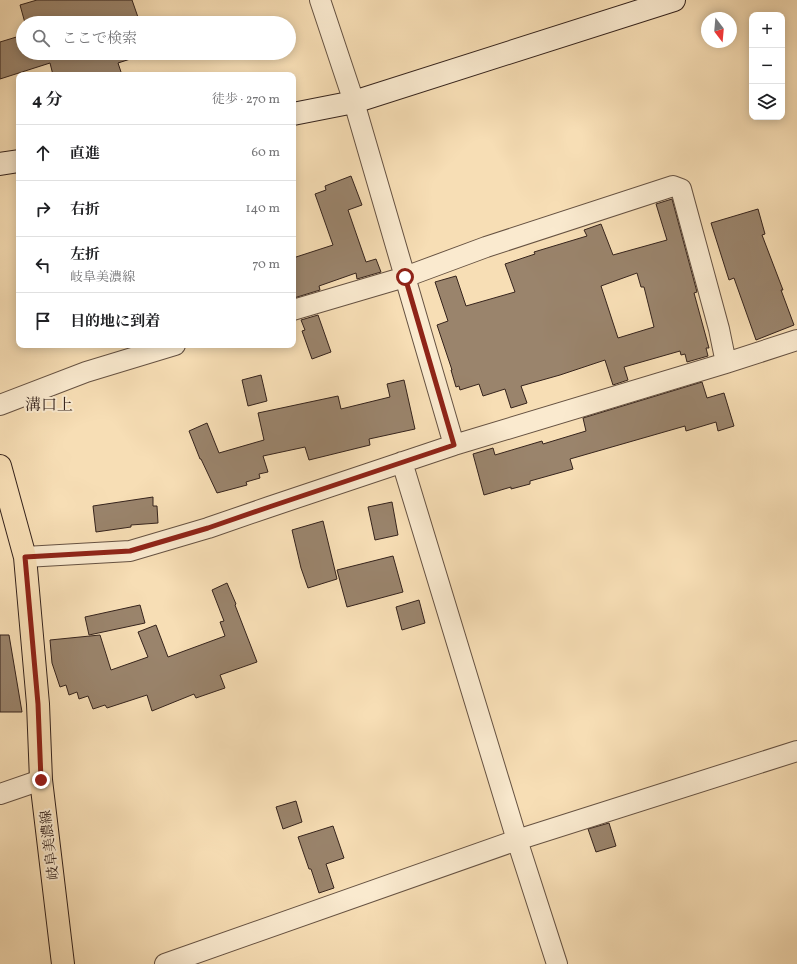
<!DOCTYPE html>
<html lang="ja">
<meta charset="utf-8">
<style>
:root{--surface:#fff;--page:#f6f6f6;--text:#202124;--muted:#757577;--line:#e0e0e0}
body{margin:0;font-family:Vollkorn,"Noto Serif JP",serif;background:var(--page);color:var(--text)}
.controls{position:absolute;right:12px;top:12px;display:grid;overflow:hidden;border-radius:8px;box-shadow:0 2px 10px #0003}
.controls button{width:36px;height:36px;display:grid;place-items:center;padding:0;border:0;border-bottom:1px solid var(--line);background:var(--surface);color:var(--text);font:20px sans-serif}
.compass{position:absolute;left:701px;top:12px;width:36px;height:36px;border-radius:50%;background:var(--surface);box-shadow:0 2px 10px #0003;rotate:164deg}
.stop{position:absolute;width:12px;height:12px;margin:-9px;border:3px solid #8f2418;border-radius:50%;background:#fff}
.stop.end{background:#8f2418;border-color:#fff;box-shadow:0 1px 4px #0008}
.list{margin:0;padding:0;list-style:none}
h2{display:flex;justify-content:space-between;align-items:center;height:52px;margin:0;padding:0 16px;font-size:17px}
h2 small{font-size:13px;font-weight:400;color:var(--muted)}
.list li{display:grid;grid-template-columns:26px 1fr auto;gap:12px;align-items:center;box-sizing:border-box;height:56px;padding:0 16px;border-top:1px solid var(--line)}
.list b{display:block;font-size:15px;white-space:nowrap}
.list p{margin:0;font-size:13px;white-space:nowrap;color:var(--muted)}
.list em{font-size:13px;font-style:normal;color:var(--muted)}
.icon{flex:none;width:22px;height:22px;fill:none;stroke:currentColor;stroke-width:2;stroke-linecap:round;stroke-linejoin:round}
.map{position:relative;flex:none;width:797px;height:964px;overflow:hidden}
.search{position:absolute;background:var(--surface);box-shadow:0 2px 10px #0003;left:16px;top:16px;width:280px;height:44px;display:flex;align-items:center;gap:10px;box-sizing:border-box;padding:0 14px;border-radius:22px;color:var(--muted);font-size:15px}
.panel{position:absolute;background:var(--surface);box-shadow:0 2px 10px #0003;left:16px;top:72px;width:280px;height:276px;border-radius:8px}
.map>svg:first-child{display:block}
.building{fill:#9a846c;stroke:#35231c;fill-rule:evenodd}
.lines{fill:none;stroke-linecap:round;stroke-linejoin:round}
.street-casing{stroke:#665242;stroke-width:22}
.secondary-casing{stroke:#35231c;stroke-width:24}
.primary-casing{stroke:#35231c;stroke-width:24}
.street{stroke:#faeacf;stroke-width:20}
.secondary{stroke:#faeacf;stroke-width:22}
.primary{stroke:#f7deb5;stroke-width:22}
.route{stroke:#8f2418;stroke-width:5}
.labels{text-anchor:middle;stroke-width:4;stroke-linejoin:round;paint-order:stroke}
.street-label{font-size:14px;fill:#35231c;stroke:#faeacf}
.quarter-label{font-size:16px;fill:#35231c;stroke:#faeacf}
</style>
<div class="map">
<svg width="797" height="964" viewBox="0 0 797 964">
<rect width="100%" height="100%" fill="#f7deb5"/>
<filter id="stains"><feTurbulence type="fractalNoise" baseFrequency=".005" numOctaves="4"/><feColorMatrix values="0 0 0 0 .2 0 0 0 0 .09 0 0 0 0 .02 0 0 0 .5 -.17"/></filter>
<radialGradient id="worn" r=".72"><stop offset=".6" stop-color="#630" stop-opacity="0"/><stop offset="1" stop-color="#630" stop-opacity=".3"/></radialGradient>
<path class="building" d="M 37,0 L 132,0 L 140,23 L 25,23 L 20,5 Z
M 23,35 L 23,53 L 149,53 L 118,63 L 122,75 L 53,75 L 50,63 L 0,79 L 0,42 Z
M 351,176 L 362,205 L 348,210 L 366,262 L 376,259 L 381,272 L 357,279 L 356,273 L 319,286 L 320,290 L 294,298 L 293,258 L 333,245 L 315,194 L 326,190 L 325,186 Z
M 672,199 L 697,292 L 694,293 L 709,348 L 706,348 L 708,356 L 687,362 L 685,354 L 681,355 L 680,351 L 624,367 L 628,380 L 613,385 L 605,360 L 560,375 L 521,386 L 527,403 L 511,408 L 505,389 L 483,396 L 479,384 L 460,390 L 459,386 L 456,387 L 451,370 L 452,370 L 437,325 L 448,321 L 435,282 L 456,276 L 466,306 L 515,292 L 505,264 L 535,254 L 534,252 L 587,236 L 584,230 L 601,224 L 613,255 L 667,240 L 656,204 ZM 637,273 L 641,287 L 644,287 L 654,327 L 618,338 L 601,286 Z
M 758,209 L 765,234 L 762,235 L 783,290 L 781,290 L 794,325 L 756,340 L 734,278 L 729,280 L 711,223 Z
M 318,315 L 331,352 L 312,359 L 302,331 L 305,330 L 301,320 Z
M 261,375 L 267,401 L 248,406 L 242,380 Z
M 404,380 L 415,429 L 369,439 L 370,445 L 309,460 L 305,447 L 263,456 L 268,472 L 259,474 L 260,478 L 246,482 L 247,485 L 217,493 L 201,459 L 200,459 L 189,431 L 207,423 L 219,453 L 264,440 L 258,413 L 338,396 L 341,409 L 390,397 L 387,384 Z
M 702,382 L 707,398 L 724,393 L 734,426 L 718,431 L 716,422 L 686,431 L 685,426 L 570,459 L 573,469 L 530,481 L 530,484 L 511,489 L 511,487 L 484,495 L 473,454 L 493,448 L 495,455 L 542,441 L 543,444 L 586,431 L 583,418 Z
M 153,497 L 153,506 L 157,506 L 158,523 L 131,525 L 131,527 L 96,532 L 93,506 Z
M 392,502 L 398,535 L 375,540 L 368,507 Z
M 323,521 L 337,579 L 308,588 L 301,568 L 292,530 Z
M 393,556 L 403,592 L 347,607 L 337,570 Z
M 227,583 L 236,604 L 235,605 L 257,662 L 220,675 L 225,688 L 196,698 L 194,694 L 152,711 L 147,695 L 107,708 L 105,705 L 93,709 L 88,696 L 79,699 L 77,692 L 69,695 L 66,685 L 60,687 L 52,663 L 50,640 L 100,635 L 111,670 L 148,657 L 138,632 L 156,625 L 168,657 L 225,636 L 220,622 L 224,621 L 212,590 Z
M 419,600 L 425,623 L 402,630 L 396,607 Z
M 140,605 L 145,623 L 89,635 L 85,617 Z
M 0,635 L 9,635 L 22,712 L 0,712 Z
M 296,801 L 302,822 L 283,829 L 276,807 Z
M 609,823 L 616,846 L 596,852 L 588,829 Z
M 333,826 L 344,858 L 326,864 L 334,888 L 319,893 L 311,869 L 309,869 L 298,837 Z"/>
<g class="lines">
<g class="street-casing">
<path id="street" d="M 320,0 L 354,102 L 454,445
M 293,310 L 405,277 L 486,247 L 673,186 L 681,189 L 719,329 L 726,363
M 0,405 L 86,372 L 175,345
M 402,462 L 517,840 L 557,964
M 25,557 L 130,551 L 208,528 L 269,507 L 454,445 L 726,363 L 797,340
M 0,794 L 41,780
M 165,964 L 517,840 L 797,751"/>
</g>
<g class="secondary-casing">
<path id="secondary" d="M 293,114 L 354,102 L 674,0
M 0,164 L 19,161"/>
</g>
<g class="primary-casing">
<path id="primary" d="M 0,466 L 25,557 L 38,704 L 41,780 L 63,964"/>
</g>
<use href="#street" class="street"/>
<use href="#secondary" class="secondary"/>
<use href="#primary" class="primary"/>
</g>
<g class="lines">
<path class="route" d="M 41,780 L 38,704 L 25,557 L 130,551 L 208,528 L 269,507 L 454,445 L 405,277"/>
</g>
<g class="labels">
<g class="street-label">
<text transform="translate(49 845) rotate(-97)" y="5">岐阜美濃線</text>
</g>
<g class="quarter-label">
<text x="49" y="410">溝口上</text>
</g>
</g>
<rect width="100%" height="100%" filter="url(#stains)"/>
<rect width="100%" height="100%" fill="url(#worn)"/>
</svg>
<div class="controls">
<button>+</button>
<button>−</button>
<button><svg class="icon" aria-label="layers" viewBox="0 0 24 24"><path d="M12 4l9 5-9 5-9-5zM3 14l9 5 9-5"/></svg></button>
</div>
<svg class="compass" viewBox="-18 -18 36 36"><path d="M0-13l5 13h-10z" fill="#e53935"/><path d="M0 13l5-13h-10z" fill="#757577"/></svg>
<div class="stop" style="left:405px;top:277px"></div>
<div class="stop end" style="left:41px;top:780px"></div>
<div class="search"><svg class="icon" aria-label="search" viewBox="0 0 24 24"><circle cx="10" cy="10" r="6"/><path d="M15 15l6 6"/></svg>ここで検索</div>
<section class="panel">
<h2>4 分<small>徒歩 · 270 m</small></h2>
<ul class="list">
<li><svg class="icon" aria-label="ahead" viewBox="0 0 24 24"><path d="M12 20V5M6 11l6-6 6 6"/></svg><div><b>直進</b></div><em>60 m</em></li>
<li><svg class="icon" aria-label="right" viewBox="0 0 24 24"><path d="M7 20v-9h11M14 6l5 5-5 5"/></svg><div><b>右折</b></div><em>140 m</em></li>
<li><svg class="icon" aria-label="left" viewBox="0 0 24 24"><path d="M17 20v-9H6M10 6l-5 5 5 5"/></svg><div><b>左折</b><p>岐阜美濃線</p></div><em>70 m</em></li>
<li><svg class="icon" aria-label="arrive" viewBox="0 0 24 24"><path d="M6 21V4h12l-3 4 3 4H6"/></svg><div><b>目的地に到着</b></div></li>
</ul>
</section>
</div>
